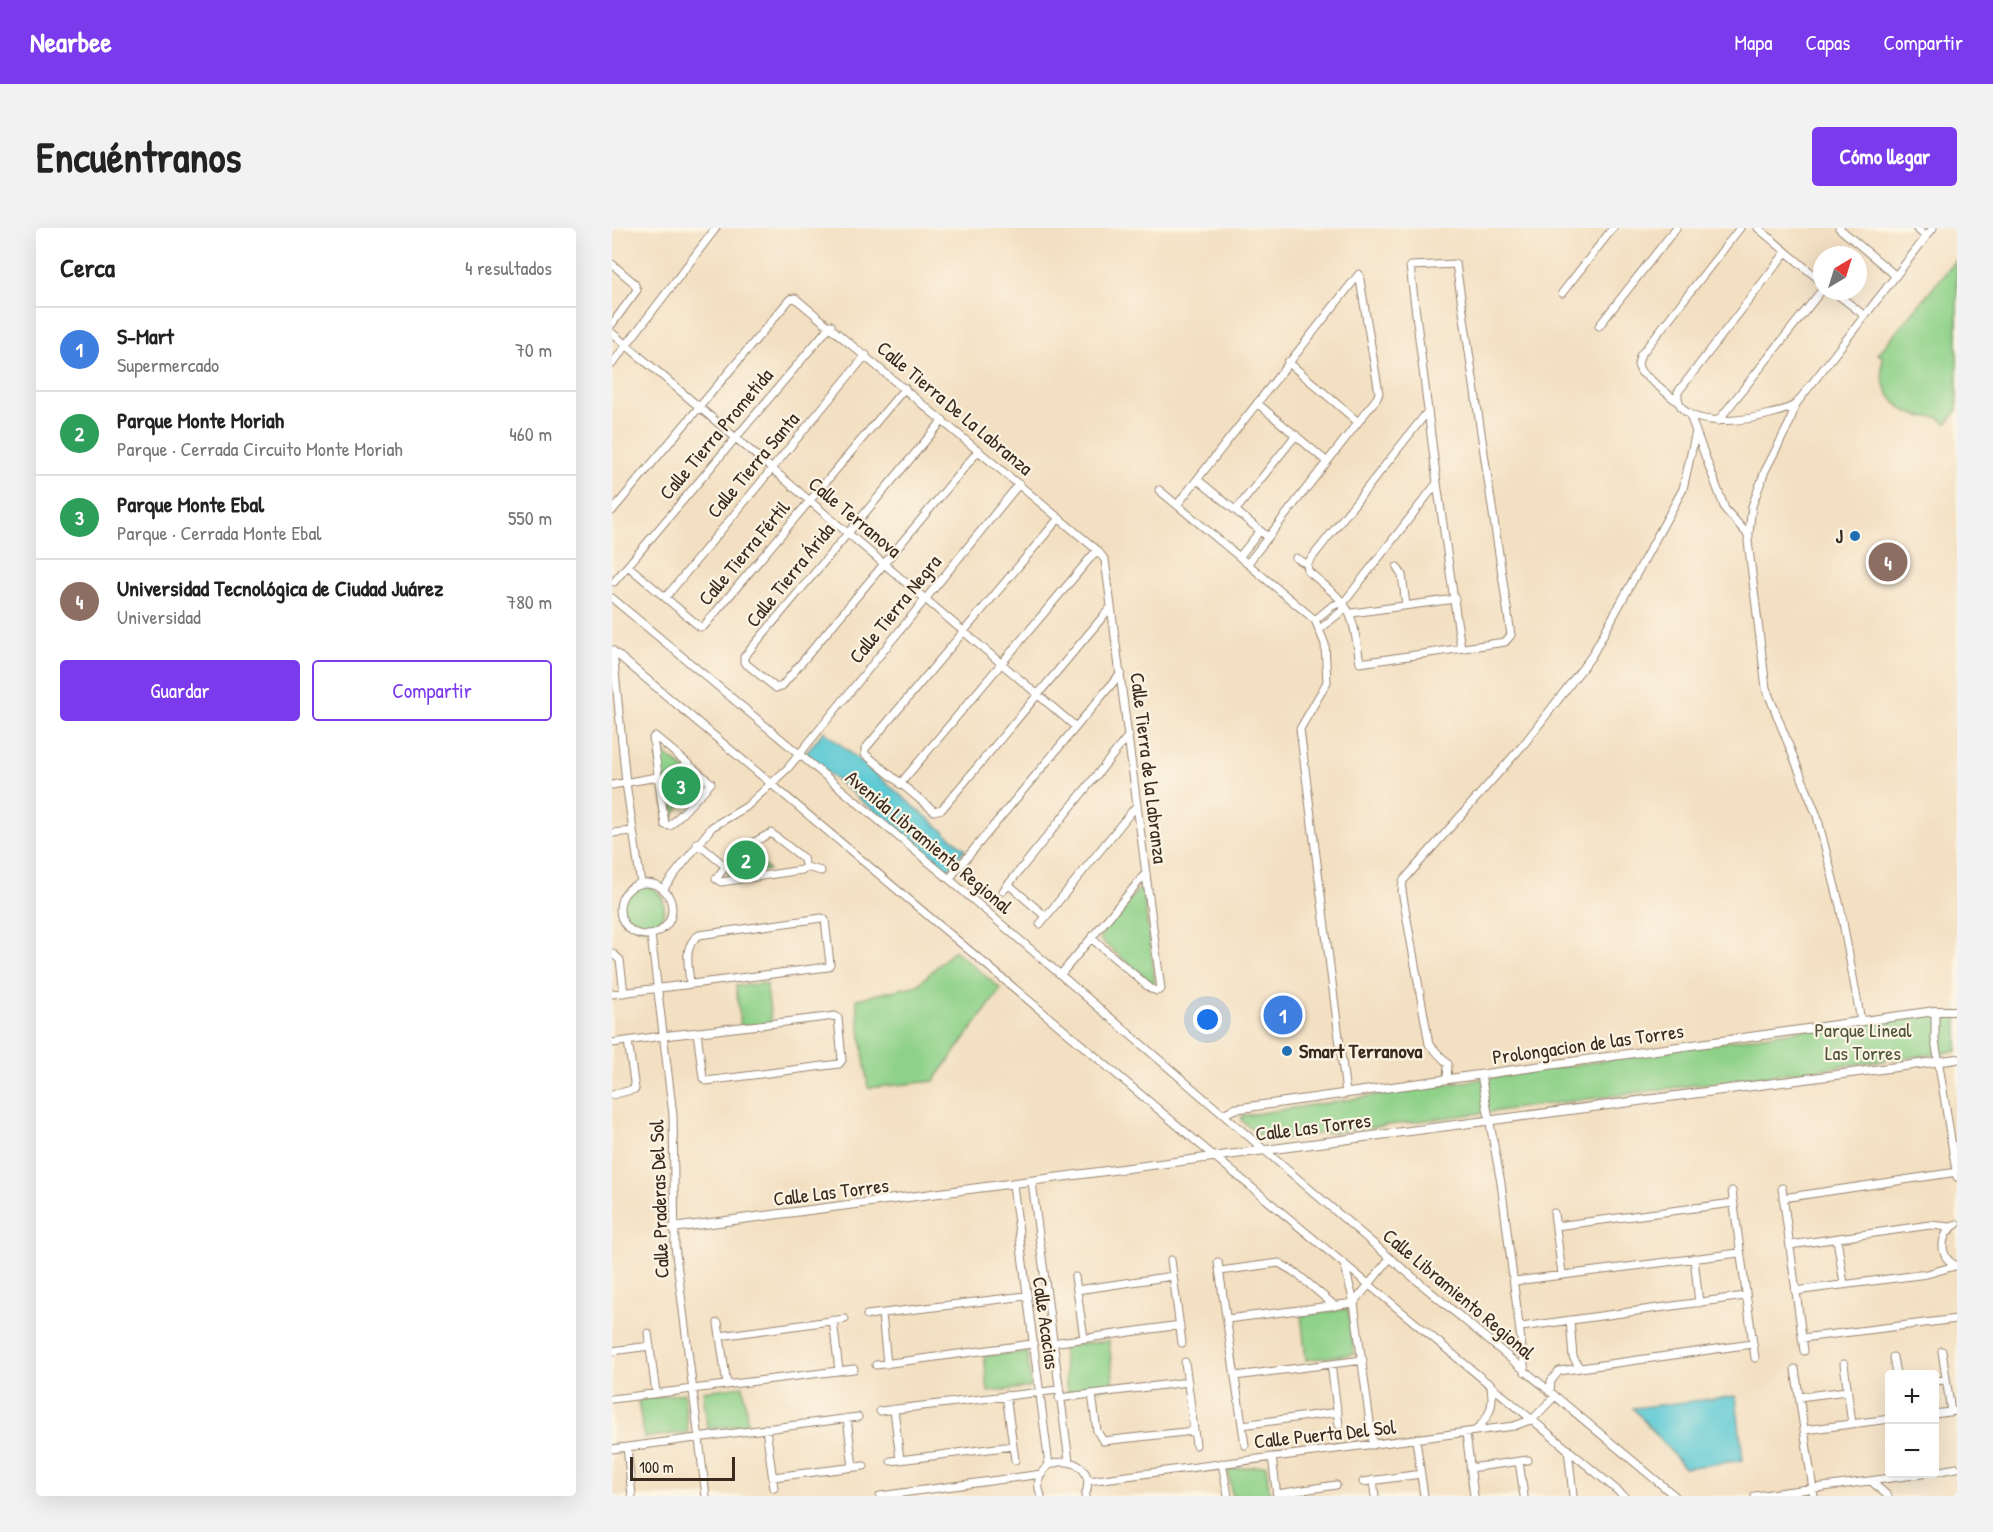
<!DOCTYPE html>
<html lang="es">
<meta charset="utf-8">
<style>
:root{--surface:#fff;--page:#f2f2f2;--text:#222;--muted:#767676;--line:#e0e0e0;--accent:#7c3aed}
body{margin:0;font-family:"Patrick Hand",sans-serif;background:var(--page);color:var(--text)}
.controls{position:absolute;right:18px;bottom:18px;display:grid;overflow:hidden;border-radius:6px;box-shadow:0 6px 24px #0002}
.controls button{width:54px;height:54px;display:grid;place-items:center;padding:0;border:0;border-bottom:2px solid var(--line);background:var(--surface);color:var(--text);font:30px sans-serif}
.compass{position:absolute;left:1201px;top:18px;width:54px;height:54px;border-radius:50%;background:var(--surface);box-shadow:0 6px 24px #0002;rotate:38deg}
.scale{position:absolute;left:18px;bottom:15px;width:105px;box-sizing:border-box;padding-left:6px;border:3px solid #3b2a1e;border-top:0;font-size:16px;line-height:21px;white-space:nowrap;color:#3b2a1e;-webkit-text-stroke:4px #fcf5e5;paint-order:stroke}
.you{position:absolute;left:596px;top:792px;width:21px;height:21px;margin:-15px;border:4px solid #fff;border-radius:50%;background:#1a73e8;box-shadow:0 0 0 9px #1a73e833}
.badge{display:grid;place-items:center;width:39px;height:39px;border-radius:50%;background:var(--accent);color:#fff;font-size:20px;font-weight:700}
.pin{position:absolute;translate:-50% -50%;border:3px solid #fff;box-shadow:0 2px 6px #0006}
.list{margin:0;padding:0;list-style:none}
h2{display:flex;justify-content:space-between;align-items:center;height:78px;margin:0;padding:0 24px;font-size:26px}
h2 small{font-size:20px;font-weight:400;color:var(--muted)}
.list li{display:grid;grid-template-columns:39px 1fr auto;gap:18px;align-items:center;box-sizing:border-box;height:84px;padding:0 24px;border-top:2px solid var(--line)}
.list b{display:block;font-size:22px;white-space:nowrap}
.list p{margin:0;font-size:20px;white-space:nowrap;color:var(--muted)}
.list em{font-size:20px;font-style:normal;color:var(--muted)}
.actions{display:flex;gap:12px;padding:18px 24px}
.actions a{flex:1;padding:14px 0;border:2px solid var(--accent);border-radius:6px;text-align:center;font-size:21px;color:var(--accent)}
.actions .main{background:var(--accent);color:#fff}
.map{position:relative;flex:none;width:1345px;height:1268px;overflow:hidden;border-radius:6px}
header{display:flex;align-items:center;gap:36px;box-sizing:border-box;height:84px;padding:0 30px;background:var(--accent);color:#fff}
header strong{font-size:28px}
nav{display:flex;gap:33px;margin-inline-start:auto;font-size:21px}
.intro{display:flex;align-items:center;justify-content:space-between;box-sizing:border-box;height:144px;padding:0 36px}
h1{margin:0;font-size:42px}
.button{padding:15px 27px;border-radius:6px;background:var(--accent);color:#fff;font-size:21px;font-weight:700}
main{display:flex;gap:36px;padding:0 36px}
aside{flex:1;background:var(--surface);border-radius:6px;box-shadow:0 6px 24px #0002}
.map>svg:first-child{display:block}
.green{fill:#8ed189;stroke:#647e54;stroke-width:1.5}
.water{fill:#5cc9d4;stroke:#4c7a79;stroke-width:1.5}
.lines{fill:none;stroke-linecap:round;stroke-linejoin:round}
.minor-casing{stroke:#978470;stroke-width:9}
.major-casing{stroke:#978470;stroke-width:10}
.minor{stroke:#fff;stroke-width:7}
.major{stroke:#fff;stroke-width:8}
.poi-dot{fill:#1f6fb2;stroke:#fcf5e5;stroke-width:2}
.labels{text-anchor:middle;stroke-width:4.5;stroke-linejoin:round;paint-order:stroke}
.street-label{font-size:20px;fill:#3b2a1e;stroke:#fcf5e5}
.poi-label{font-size:20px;font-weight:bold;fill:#3b2a1e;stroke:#fcf5e5;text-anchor:end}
.park-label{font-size:20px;fill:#505439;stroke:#fcf5e5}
</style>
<header>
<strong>Nearbee</strong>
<nav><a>Mapa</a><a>Capas</a><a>Compartir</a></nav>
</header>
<div class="intro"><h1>Encuéntranos</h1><a class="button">Cómo llegar</a></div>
<main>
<aside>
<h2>Cerca<small>4 resultados</small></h2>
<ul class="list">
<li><span class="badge" style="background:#3f7fe0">1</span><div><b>S-Mart</b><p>Supermercado</p></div><em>70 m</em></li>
<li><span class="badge" style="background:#2e9e5b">2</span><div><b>Parque Monte Moriah</b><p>Parque · Cerrada Circuito Monte Moriah</p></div><em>460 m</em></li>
<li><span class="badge" style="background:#2e9e5b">3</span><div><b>Parque Monte Ebal</b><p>Parque · Cerrada Monte Ebal</p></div><em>550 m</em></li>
<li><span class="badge" style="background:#8d6e63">4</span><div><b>Universidad Tecnológica de Ciudad Juárez</b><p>Universidad</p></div><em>780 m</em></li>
</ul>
<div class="actions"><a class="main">Guardar</a><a>Compartir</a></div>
</aside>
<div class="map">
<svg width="1345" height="1268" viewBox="0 0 1345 1268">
<rect width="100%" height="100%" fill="#fcf5e5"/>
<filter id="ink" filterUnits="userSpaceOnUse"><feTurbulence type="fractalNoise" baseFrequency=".0167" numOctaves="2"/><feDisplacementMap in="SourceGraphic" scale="12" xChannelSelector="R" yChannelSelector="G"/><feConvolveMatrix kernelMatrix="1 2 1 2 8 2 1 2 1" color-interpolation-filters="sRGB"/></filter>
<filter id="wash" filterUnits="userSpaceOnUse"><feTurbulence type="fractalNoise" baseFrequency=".008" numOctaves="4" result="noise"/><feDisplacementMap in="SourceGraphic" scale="24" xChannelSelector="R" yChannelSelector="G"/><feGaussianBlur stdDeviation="1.35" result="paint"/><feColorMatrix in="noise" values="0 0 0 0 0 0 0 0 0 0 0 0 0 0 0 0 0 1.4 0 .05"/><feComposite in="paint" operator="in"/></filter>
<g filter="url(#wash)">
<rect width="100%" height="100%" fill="#f3dfc1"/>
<path class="green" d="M 1345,31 L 1345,183 L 1334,196 L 1327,189 C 1290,192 1264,165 1271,129 L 1266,126 Z
M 52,525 L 89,554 L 90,562 L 71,574 L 60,590 L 54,590 L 45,528 Z
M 135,623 L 157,642 L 115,649 C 116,636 124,629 135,623 Z
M10 679a21 21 0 1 1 42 0a21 21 0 1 1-42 0Z
M 527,661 L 531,663 L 543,754 L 540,755 L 488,712 L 489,706 Z
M 342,722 L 389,761 L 322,853 L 256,860 L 244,771 L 306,757 Z
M 154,755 L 160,798 L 129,801 L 124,758 Z
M 1345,785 L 1345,823 L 654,913 L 629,892 L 630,888 L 1249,793 Z
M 736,1081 L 742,1126 L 694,1132 L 689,1087 Z
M 497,1113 L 502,1159 L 455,1164 L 450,1118 Z
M 415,1124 L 419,1159 L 376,1164 L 372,1128 Z
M 131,1158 L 136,1196 L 97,1201 L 95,1198 L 91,1163 Z
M 72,1165 L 76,1204 L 32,1210 L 26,1172 Z
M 654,1237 L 658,1268 L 620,1268 L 616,1242 Z"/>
<path class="water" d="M 212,503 L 353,621 L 335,643 L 193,526 Z
M 1124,1168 L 1131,1232 L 1073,1240 L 1021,1180 Z"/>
</g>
<g filter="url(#ink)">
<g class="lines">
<g class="minor-casing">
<path id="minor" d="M 1146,0 L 1210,54
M 1227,0 L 1284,48
M 1304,0 L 1314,9
M 1174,24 L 1066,164 C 1061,210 1164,190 1184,176 L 1321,0
M 0,36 L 22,55 L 25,62 L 0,96
M 1221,63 L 1253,88
M 950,65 L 1001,0
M 987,98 L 1064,0
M 0,105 L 464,499
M 676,134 L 746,194
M 0,136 L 104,0
M 645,175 L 714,233
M 1067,175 L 1029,144 L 1026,137 L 1028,128 L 1128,0
M 1184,176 L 1177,196 L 1153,243 L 1140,278 L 1136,313 L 1154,460 L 1205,588 L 1228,678 L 1249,793
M 1077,185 L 1113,281 L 1137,308
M 331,192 L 132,429 L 132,434 L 164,460 L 170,458 L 367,222
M 1106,193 L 1210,62
M 586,252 L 656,309
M 547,262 L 703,392 L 713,416 L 715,454 L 688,501 L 734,865
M 565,277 L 747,46 L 767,165 L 765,170 L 636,335
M 624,282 L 684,207
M 0,283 L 178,71 L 183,70 L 485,322 L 493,332 L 549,761 L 545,763 L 539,761 L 479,710
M 447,290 L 253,521 L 253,526 L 322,583 L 330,581 L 499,379
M 628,328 L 648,303
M 684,330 L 695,336 L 696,343 C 741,381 739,378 748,435 L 893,414 L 899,407 L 844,36 L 798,38 L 825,255
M 695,336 L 816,183
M 16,338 L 88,399 L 92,398 L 293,160
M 785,339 L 790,347 L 794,377
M 2,354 L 219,97
M 54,369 L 254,127
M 0,370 L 337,651 L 778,1030 L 1063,1268
M 740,385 L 843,371
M 703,392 L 720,378 L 733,373
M 708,401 L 730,383 L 733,373 L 825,255 L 849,420
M 0,422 L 603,929 L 1012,1268
M 1,423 L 14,555 L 29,656
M 43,508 L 99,555 L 58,598 L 53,597 L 41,510 Z
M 288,556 L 485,322
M 0,557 L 45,549
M 0,605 L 21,603
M 85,615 L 112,637
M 194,639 L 191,630 L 159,605 L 125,623 L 104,651 L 109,654 L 190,642 L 194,639 L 209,643
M 337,651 L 509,445
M8 681a26 26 0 1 1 52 0a26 26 0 1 1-52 0Z
M 396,656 L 433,688
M 51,661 L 100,599 L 134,579 L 176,540 L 407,256
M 391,663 L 517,507
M 428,696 L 525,577
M 39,707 L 61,887 L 63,1018 L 94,1268
M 0,725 L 8,732 L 12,765
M 449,746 L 534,645
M 0,766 L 216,739 L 218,736 L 213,692 L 210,690 L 87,707 C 70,718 77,739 78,756
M 1323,783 L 1323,812 L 1345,949
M 0,815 L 50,808 C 107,802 165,795 223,788 L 226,790 L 230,832 L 227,836 L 94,853 L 91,850 L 85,804
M 869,847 L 889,955 L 913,1144
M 835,851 L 836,836 L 817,816 L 790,663 L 791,653 L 912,516 L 979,429 L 1071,261 L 1084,203
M 0,867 L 23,861 L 16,813
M 420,954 L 457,1233
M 401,957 L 437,1237
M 1170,960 L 1192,1123
M 1120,963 L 1143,1130
M 1171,970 L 1345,944
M 942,985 L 950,1046
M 944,998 L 1121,975
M 1225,1011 L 1232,1056
M 1178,1017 L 1318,997 L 1339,999
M 1082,1030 L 1087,1075
M 559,1032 L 570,1115
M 606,1034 L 633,1217
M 732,1035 L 742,1075 L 761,1217
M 1344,1038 C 1326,1028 1327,1006 1345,996
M 608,1043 L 667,1035 L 684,1045 L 723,1078
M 463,1049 L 472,1110
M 903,1053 L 1127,1025
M 465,1062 L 561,1048
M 1183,1063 L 1315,1046 L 1343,1038
M 742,1075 L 778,1030
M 270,1086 L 275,1136
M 255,1087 L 414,1068
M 615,1091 L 742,1075
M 221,1092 L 227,1143
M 958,1092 L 961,1129 L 967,1139
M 106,1095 L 115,1157
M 909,1099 L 1133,1068
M 36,1105 L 44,1165
M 108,1108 L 233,1091
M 1190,1110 L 1345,1091
M 440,1115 L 568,1097
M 0,1123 L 38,1118
M 1330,1123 L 1339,1184
M 1281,1129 L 1284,1146
M 573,1134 L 584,1217
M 719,1136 L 727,1197
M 1232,1136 L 1240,1196
M 264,1137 L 420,1116
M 1183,1141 L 1202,1268
M 623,1148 L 751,1132
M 1322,1153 L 1334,1152
M 938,1164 L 939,1153 L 947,1143 L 1140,1116
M 480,1166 L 485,1203 L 491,1213 L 582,1203
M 394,1167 L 403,1232
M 1187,1169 L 1235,1163
M 447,1170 L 576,1154
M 0,1171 L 242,1141
M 282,1181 L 288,1232
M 268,1183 L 446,1162
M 1322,1186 L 1345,1183
M 235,1190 L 241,1239
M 630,1197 L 726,1184
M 154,1200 L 162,1260
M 1192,1202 L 1278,1191
M 863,1203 C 879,1188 883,1176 878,1155
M 854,1205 L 862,1268
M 804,1212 L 812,1268
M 15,1219 L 20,1268
M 0,1221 L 246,1189
M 956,1221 L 961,1268
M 660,1229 L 665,1268
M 279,1233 L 401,1218
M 907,1233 L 912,1268
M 610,1235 L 616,1268
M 858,1240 L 916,1232
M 1322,1244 L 1345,1240
M 161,1249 L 252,1238
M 761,1252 L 763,1268
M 476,1253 L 902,1198 L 921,1191 L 943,1168
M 1259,1253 L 1276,1268
M 751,1254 L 809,1246
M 665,1266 L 724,1257
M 268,1268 L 430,1246
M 429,1268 C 412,1223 491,1222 473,1268
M 1143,1268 L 1310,1246"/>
</g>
<g class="major-casing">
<path id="major" d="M 612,886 L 622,881 L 1323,783 L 1345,783
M 61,1000 L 1345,831"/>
</g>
<use href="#minor" class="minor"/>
<use href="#major" class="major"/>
</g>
</g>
<g class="poi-dot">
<circle cx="1243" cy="308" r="6"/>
<circle cx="675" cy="823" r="6"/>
</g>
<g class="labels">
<g class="street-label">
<text transform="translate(343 180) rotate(40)" y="7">Calle Tierra De La Labranza</text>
<text transform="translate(104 206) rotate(-50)" y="7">Calle Tierra Prometida</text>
<text transform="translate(141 237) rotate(-50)" y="7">Calle Tierra Santa</text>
<text transform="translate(243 289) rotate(40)" y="7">Calle Terranova</text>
<text transform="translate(132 325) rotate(-50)" y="7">Calle Tierra Fértil</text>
<text transform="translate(178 347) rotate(-51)" y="7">Calle Tierra Árida</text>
<text transform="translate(283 381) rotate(-51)" y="7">Calle Tierra Negra</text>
<text transform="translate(537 540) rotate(83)" y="7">Calle Tierra de la Labranza</text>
<text transform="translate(317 614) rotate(40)" y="7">Avenida Libramiento Regional</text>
<text transform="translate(976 816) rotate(-8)" y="7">Prolongacion de las Torres</text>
<text transform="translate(701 899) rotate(-7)" y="7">Calle Las Torres</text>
<text transform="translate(219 964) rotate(-7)" y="7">Calle Las Torres</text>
<text transform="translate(47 971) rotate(-92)" y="7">Calle Praderas Del Sol</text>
<text transform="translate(847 1066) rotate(40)" y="7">Calle Libramiento Regional</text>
<text transform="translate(434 1095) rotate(82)" y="7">Calle Acacias</text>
<text transform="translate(713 1206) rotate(-6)" y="7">Calle Puerta Del Sol</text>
</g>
<g class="poi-label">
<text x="1231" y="315">J</text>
<text x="687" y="830" text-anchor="start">Smart Terranova</text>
</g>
<g class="park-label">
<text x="1251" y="809">Parque Lineal<tspan x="1251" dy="23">Las Torres</tspan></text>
</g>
</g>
</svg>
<div class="controls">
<button>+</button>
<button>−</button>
</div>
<svg class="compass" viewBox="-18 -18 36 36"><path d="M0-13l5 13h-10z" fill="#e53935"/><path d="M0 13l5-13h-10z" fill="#767676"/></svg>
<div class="scale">100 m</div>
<div class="you"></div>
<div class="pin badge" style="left:671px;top:787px;background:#3f7fe0">1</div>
<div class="pin badge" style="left:134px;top:632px;background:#2e9e5b">2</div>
<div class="pin badge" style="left:69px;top:558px;background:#2e9e5b">3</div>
<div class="pin badge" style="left:1276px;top:334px;background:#8d6e63">4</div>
</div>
</main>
